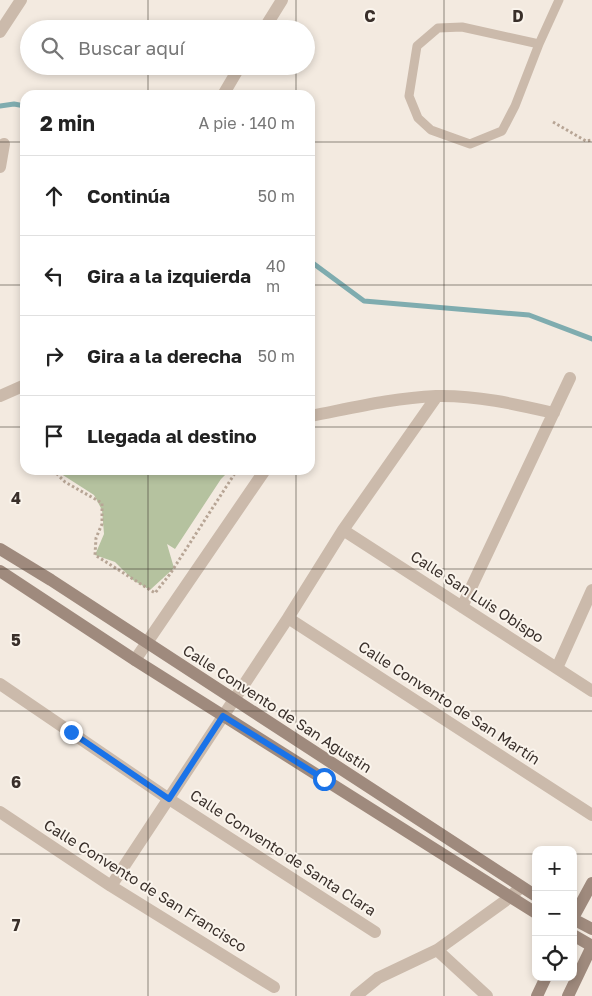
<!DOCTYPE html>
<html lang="es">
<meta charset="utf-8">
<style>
:root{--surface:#fff;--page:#f6f6f6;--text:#222;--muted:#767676;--line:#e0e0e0}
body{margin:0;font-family:"Golos Text",sans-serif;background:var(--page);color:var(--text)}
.controls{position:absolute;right:15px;bottom:15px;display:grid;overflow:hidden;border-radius:10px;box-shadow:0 2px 8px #0003}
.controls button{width:45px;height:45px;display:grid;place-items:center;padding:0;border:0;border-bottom:1px solid var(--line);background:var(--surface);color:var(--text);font:25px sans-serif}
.stop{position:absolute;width:15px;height:15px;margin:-11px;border:4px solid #1a73e8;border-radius:50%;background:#fff}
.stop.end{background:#1a73e8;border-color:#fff;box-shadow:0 1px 5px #0008}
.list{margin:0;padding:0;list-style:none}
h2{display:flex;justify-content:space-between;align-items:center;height:65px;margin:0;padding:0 20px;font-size:21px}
h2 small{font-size:16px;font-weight:400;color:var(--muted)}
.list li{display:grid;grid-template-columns:32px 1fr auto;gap:15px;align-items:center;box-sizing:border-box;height:80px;padding:0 20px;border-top:1px solid var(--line)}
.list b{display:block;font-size:19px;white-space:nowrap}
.list em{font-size:16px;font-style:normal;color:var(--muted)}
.icon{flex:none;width:28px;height:28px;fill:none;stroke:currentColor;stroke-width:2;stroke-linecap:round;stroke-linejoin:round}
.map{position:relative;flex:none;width:592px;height:996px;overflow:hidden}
.search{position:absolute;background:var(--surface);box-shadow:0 2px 8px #0003;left:20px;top:20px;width:295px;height:55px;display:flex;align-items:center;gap:12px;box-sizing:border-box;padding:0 18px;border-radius:28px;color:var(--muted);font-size:19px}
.panel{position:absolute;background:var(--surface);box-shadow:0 2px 8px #0003;left:20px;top:90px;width:295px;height:385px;border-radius:15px}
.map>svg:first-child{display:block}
.green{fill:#b5c29f}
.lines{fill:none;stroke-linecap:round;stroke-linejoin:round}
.stream{stroke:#7facaf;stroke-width:5}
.path{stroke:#b7a595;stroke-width:3;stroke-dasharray:2.5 2.5;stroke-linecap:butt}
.lane{stroke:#cbbaab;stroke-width:9}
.street{stroke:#cbbaab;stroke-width:12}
.secondary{stroke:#9f8a7d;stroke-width:12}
.route{stroke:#1a73e8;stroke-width:6}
.grid{fill:none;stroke:#392f2a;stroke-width:1;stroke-opacity:0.55}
.labels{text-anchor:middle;stroke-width:4;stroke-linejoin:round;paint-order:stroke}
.street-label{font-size:15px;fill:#392f2a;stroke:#faf4ec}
.grid-label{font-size:16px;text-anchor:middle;font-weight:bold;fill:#392f2a;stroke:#faf4ec;stroke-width:4;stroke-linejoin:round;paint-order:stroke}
</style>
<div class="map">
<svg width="592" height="996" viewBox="0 0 592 996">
<rect width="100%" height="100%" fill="#f3eae0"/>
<path class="green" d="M 55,470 L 230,470 L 221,479 L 175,549 L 167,544 L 174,568 L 150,590 L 133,580 L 115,562 L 95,555 L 104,534 L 102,510 L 94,495 Z"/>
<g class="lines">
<path class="stream" d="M 0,106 L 14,104 L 25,106
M 310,261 L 364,301 L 529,315 L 592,339"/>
<path class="path" d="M 553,122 L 586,141 L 592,140
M 53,470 L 65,482 L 102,503 L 102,524 L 96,538 L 95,555 L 155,593 L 170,574 L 237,470"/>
<path class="lane" d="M 539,44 L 462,27 L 438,28 L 417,46 L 409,96 L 418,118 L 431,130 L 470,144 L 502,131 L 515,106 L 539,44 L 559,0"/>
<path class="street" d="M 264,29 L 282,0
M 0,32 L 21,0
M 223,95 L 240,66
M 0,167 L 4,144
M 0,396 L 25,385
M 310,416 C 352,408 393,398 436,396 C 476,395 515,404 554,413
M 343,530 L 592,691
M 462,607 L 570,378
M 288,618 L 592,815
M 135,660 L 265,470
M 557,668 L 592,590
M 0,684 L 169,799 L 375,932
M 0,812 L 111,886 L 274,987
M 111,886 L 288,618 L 343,530 L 437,396
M 437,950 L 487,996
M 356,996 L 378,978 L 437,950 L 509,898 L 521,887"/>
<path class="secondary" d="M 0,549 L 51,580 L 536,896
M 0,571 L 135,660 L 536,913
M 573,918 L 592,883
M 573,919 L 592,929
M 537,996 L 546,977
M 568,996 L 592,946 L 573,935"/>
</g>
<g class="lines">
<path class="route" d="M 71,732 L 169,799 L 223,716 L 324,779"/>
</g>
<path class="grid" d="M 148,0 L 148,29M 296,0 L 296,29M 444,0 L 444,996M 148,66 L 148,95M 296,66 L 296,95M 0,142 L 25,142M 310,142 L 592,142M 0,285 L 25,285M 310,285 L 592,285M 0,427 L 25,427M 310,427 L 592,427M 148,470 L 148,996M 296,470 L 296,996M 0,569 L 592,569M 0,711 L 592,711M 0,854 L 536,854M 573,854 L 592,854"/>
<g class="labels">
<g class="street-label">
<text transform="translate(477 597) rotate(33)" y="5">Calle San Luis Obispo</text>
<text transform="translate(449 703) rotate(33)" y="5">Calle Convento de San Martín</text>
<text transform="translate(277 709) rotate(33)" y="5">Calle Convento de San Agustin</text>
<text transform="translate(283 853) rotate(33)" y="5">Calle Convento de Santa Clara</text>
<text transform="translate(145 886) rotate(32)" y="5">Calle Convento de San Francisco</text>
</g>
</g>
<g class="grid-label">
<text x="370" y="22">C</text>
<text x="518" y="22">D</text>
<text x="16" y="504">4</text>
<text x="16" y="646">5</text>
<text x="16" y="788">6</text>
<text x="16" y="931">7</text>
</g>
</svg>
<div class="controls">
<button>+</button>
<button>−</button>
<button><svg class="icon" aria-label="locate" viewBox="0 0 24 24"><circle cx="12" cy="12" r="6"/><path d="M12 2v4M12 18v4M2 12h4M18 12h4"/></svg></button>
</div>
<div class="stop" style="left:324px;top:779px"></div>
<div class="stop end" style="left:71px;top:732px"></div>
<div class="search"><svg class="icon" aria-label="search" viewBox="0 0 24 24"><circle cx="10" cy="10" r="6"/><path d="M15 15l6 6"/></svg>Buscar aquí</div>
<section class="panel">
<h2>2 min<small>A pie · 140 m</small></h2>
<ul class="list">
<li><svg class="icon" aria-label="ahead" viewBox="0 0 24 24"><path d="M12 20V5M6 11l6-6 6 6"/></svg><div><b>Continúa</b></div><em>50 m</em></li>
<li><svg class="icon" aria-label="left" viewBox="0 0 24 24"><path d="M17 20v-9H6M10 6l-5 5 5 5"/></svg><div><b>Gira a la izquierda</b></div><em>40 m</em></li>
<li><svg class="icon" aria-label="right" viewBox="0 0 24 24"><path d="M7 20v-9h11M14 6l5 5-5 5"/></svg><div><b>Gira a la derecha</b></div><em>50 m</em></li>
<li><svg class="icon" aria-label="arrive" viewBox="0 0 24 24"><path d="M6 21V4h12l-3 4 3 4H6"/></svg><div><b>Llegada al destino</b></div></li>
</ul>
</section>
</div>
